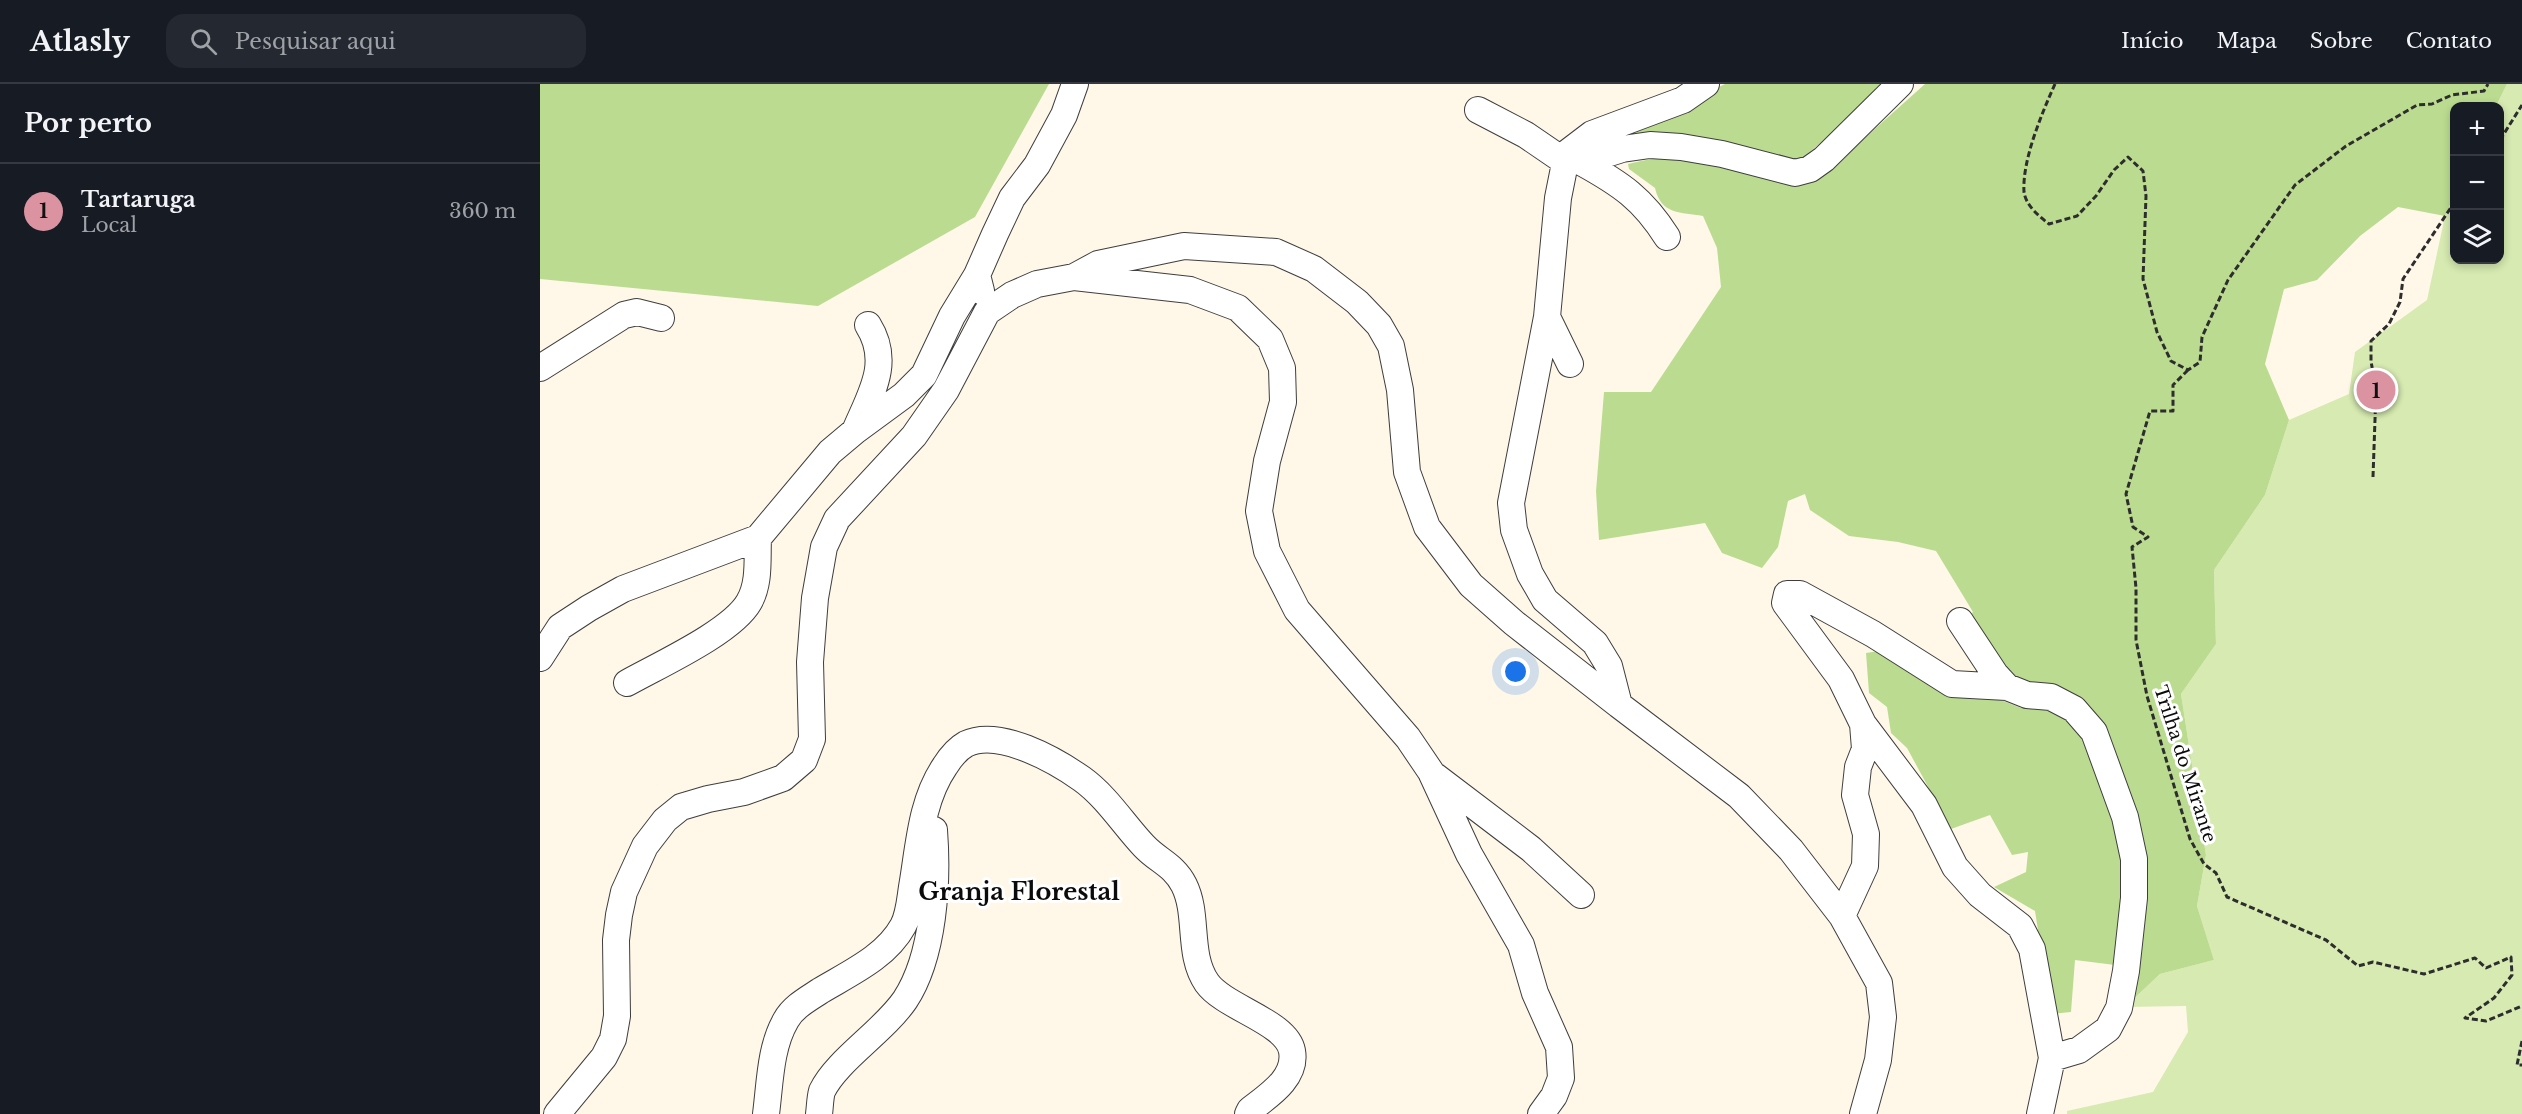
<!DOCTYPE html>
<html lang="pt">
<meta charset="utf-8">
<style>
:root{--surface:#171b24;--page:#242831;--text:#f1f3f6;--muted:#9ea1a6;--line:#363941;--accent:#db93a1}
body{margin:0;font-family:"Libre Baskerville",serif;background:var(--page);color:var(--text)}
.controls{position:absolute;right:18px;top:18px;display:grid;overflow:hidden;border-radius:12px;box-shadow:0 3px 9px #0003}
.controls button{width:54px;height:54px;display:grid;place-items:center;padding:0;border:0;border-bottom:2px solid var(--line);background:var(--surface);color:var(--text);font:30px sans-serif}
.you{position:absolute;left:976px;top:588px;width:21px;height:21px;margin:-15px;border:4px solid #fff;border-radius:50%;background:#1a73e8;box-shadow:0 0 0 9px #1a73e833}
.badge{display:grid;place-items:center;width:39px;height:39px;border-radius:50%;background:var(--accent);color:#111;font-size:20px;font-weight:700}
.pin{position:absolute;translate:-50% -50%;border:3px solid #fff;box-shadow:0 2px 6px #0006}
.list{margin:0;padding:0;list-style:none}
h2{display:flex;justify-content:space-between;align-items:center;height:78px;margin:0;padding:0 24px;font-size:26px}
h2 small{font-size:20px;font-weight:400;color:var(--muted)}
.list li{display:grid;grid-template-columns:39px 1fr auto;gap:18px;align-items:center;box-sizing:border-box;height:96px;padding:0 24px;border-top:2px solid var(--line)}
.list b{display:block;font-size:22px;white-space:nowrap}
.list p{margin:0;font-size:20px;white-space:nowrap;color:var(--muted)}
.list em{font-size:20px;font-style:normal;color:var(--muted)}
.icon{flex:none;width:33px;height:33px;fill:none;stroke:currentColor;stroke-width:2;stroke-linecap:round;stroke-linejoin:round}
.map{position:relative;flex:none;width:1982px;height:1030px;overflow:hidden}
header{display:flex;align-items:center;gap:36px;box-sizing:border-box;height:84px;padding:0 30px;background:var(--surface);border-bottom:2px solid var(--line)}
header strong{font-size:28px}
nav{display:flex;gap:33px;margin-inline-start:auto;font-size:21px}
.search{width:420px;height:54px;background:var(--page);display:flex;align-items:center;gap:15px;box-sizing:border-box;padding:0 21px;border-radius:18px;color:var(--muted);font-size:22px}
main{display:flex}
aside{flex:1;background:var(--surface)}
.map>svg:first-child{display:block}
.green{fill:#d6eab1}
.forest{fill:#bbdc90}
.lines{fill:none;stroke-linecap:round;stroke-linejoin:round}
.minor-casing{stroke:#3e3e3e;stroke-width:28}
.path{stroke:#2d2d2d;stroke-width:3;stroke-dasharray:6 3;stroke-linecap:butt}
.minor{stroke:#fff;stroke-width:26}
.labels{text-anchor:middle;stroke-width:6;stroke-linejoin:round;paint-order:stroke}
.street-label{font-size:18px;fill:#0b0b0b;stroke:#fff}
.district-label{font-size:24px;font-weight:bold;fill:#0b0b0b;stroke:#fff}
</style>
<header>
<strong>Atlasly</strong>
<div class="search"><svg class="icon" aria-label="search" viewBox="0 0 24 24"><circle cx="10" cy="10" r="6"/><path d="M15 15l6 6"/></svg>Pesquisar aqui</div>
<nav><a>Início</a><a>Mapa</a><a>Sobre</a><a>Contato</a></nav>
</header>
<main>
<aside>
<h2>Por perto<small></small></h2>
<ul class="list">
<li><span class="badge">1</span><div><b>Tartaruga</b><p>Local</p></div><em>360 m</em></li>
</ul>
</aside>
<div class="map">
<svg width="1982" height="1030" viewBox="0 0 1982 1030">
<rect width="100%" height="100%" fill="#fff8e9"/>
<path class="green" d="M 1967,0 L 1982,0 L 1982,1030 L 1527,1030 L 1527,1027 L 1613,1008 L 1648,948 L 1646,922 L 1585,923 L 1620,890 L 1674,876 L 1657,822 L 1666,771 L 1641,610 L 1676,560 L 1674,486 L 1725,411 L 1749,336 L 1809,310 L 1815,268 L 1887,216 L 1905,132 L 1914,112 L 1914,176 L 1960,176 L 1960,22 L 1956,22 Z"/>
<path class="forest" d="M 0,0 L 509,0 L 435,133 L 278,222 L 0,195 Z
M 1185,0 L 1344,0 L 1289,52 L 1255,80 L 1073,56 Z
M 1385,0 L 1967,0 L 1956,22 L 1914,22 L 1914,112 L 1905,132 L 1858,123 L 1820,152 L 1777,196 L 1744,205 L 1725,280 L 1749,336 L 1725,411 L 1674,486 L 1676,560 L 1641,610 L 1666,771 L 1657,822 L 1674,876 L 1620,890 L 1585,923 L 1605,774 L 1567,658 L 1485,610 L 1416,546 L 1433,528 L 1396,467 L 1358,458 L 1309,452 L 1270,426 L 1265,410 L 1248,417 L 1238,463 L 1222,484 L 1182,469 L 1165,439 L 1059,456 L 1056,407 L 1064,308 L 1111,308 L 1181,203 L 1177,164 L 1163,132 C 1141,128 1121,131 1115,104 L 1089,85 L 1088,80 C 1150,63 1227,79 1290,85 Z
M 1339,567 L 1481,624 L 1517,618 L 1552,661 L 1583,741 L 1587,791 L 1575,881 L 1535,876 L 1531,928 L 1511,930 L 1495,827 L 1454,803 L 1486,788 L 1488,768 L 1472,771 L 1450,731 L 1411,745 L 1367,664 L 1351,649 L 1347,623 L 1329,609 L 1326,569 Z"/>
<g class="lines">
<g class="minor-casing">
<path id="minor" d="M 1166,0 L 1143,16 L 1052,50 L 1027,69 L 1041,78 L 1082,65 L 1110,61 L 1141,63 L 1182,70 L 1255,89 L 1270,85 L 1284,75 L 1360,0
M 938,26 L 986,51 L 1024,77
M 1027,69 L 1018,114 L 1007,233 L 971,419 L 974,446 L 990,490 L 1005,516 L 1055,559 L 1069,582 L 1079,621 L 1199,712 L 1251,766 L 1302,832 L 1339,899 L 1343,933 L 1338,976 L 1323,1030
M 1041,78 C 1081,100 1103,115 1127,153
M 534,193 L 558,180 L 644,162 L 736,168 L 774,185 L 817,218 L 839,241 L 851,262 L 860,306 L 867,388 L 887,443 L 931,501 L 974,539 L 1079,621
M 441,207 L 437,191 L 455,150 L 472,114 L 497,81 L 524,31 L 535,0
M 1007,233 L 1030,280
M 0,284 L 84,231 L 97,228 L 121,234
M 315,347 C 330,311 352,279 328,241
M 1420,537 L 1455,590 L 1467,603
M 0,574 L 20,543 L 49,524 L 83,505 L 218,454 L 290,368 L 315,347 L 364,311 L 384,291 L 412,232 L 437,191
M 87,599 C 119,581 192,548 209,518 C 220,499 217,475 218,454
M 1323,640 L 1384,721 L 1415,783 L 1440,811 L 1480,842 L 1492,865 L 1512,974 L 1500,1030
M 895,692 L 991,765 L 1041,811
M 1302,832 L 1325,782 L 1326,750 L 1315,711 L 1318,683 L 1325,665 L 1323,640 L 1301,595 L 1245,519 L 1247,510 L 1260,510 L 1333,550 L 1412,600 L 1467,603 L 1487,611 L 1511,613 L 1534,625 L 1554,648 L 1585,733 L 1594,775 L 1594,814 L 1586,887 L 1579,924 L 1568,945 L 1539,966 L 1512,974
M 17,1030 L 64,973 L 73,955 L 77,932 L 76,856 L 79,831 L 84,808 L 105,762 L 125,736 L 141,723 L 168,715 L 204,708 L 243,694 L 264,676 L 272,655 L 270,578 L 275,514 L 284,463 L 297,435 L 374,352 L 406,306 L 447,228 L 472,211 L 497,200 L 534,193 L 650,206 L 698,224 L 730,255 L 742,284 L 743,318 L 727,377 L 719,427 L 727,467 L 757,526 L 868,654 L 891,688 L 929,770 L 981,861 L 995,909 L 1019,963 L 1021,994 L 1014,1012 L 1001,1030
M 226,1030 C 230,1000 230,963 246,936 C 253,923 268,915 280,907 C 310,889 346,873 363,842 C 369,831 370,816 372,803 C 379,762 381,717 405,682 C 410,674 417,665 426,660 C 459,644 515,676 542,695 C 567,713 584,741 604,762 C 618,777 634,781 644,801 C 659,831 647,870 667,899 C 685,924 747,938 752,967 C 757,994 728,1012 710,1026 L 708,1030
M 279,1030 C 280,1023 280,1014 282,1007 C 297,976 343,948 365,916 C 394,872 398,798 394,746"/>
</g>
<path class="path" d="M 1515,0 C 1502,29 1482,76 1484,108 C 1486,122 1499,132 1509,140 L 1537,132 L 1556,112 L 1574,86 L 1588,73 L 1603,87 L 1606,112 L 1603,195 L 1617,248 L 1631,277 L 1648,286 L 1660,278 L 1662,253 L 1688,196 L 1755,101 L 1806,62 L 1877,21 L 1892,20 L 1912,11 L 1944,7 L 1948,0
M 1960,56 L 1982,21
M 1648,286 L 1633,301 L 1633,327 L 1610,327 L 1586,410 L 1593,443 L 1608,453 L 1592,463 L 1596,504 L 1596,556 L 1607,612 L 1650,755 L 1664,780 L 1676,789 L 1687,813 L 1786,856 L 1818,882 L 1833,878 L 1884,890 L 1935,874 L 1946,884 L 1971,873 L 1972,891 L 1954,914 L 1925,934 L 1946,937 L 1982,922
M 1833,393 L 1836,307 L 1831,277 L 1831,257 L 1849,240 L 1860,218 L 1863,195 L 1914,119
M 1982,957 L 1977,981 L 1982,981"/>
<use href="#minor" class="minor"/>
</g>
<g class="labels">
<g class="street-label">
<text transform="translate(1645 680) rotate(72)" y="6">Trilha do Mirante</text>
</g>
<g class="district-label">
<text x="479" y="816">Granja Florestal</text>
</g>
</g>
</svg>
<div class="controls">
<button>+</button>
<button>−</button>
<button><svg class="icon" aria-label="layers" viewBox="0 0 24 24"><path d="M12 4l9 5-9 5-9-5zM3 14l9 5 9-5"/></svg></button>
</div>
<div class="you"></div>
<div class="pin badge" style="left:1836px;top:306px">1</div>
</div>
</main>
